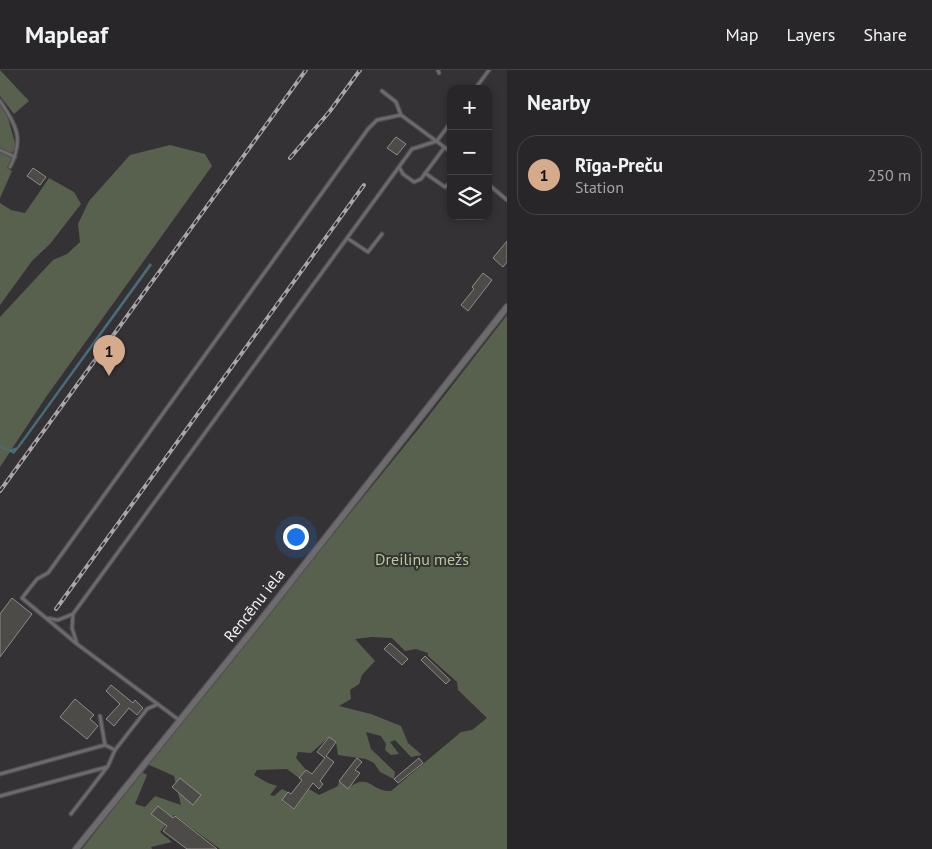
<!DOCTYPE html>
<meta charset="utf-8">
<style>
:root{--surface:#282628;--page:#302e30;--text:#f1f3f6;--muted:#a5a5a8;--line:#444345;--accent:#d6ab8b}
body{margin:0;font-family:"PT Sans",sans-serif;background:var(--page);color:var(--text)}
.controls{position:absolute;right:15px;top:15px;display:grid;overflow:hidden;border-radius:10px;box-shadow:0 2px 8px #0003}
.controls button{width:45px;height:45px;display:grid;place-items:center;padding:0;border:0;border-bottom:1px solid var(--line);background:var(--surface);color:var(--text);font:25px sans-serif}
.you{position:absolute;left:295px;top:466px;width:18px;height:18px;margin:-12px;border:4px solid #fff;border-radius:50%;background:#1a73e8;box-shadow:0 0 0 8px #1a73e833}
.badge{display:grid;place-items:center;width:32px;height:32px;border-radius:50%;background:var(--accent);color:#111;font-size:16px;font-weight:700}
.pin{position:absolute;translate:-50% -41px;filter:drop-shadow(0 1px 2px #0008)}
.pin::after{content:'';position:absolute;top:26px;width:18px;height:15px;background:inherit;clip-path:polygon(0 0,100% 0,50% 100%)}
.list{margin:0;padding:0;list-style:none}
h2{display:flex;justify-content:space-between;align-items:center;height:65px;margin:0;padding:0 20px;font-size:21px}
h2 small{font-size:16px;font-weight:400;color:var(--muted)}
.list li{display:grid;grid-template-columns:32px 1fr auto;gap:15px;align-items:center;box-sizing:border-box;height:80px;margin:0 10px 10px;padding:0 10px;border:1px solid var(--line);border-radius:20px}
.list b{display:block;font-size:19px;white-space:nowrap}
.list p{margin:0;font-size:16px;white-space:nowrap;color:var(--muted)}
.list em{font-size:16px;font-style:normal;color:var(--muted)}
.icon{flex:none;width:28px;height:28px;fill:none;stroke:currentColor;stroke-width:2;stroke-linecap:round;stroke-linejoin:round}
.map{position:relative;flex:none;width:507px;height:779px;overflow:hidden}
header{display:flex;align-items:center;gap:30px;box-sizing:border-box;height:70px;padding:0 25px;background:var(--surface);border-bottom:1px solid var(--line)}
header strong{font-size:24px}
nav{display:flex;gap:28px;margin-inline-start:auto;font-size:18px}
main{display:flex}
aside{flex:1;background:var(--surface)}
.map>svg:first-child{display:block}
.green{fill:#58614d;fill-rule:evenodd}
.water{fill:#496c7c}
.building{fill:#4d4b48;stroke:#8e8b88}
.lines{fill:none;stroke-linecap:round;stroke-linejoin:round}
.lane-casing{stroke:#535154;stroke-width:5}
.street-casing{stroke:#535154;stroke-width:8}
.lane{stroke:#6e6b6e;stroke-width:2.5}
.street{stroke:#6e6b6e;stroke-width:5.5}
.rail-casing{stroke:#a9a7a9;stroke-width:4}
.rail{stroke:#353235;stroke-width:2;stroke-dasharray:5.5;stroke-linecap:butt}
.labels{text-anchor:middle;stroke-width:4;stroke-linejoin:round;paint-order:stroke}
.park-label{font-size:16px;fill:#b3cb95;stroke:#353235}
.street-label{font-size:16px;fill:#f0eff0;stroke:#353235}
</style>
<header>
<strong>Mapleaf</strong>
<nav><a>Map</a><a>Layers</a><a>Share</a></nav>
</header>
<main>
<div class="map">
<svg width="507" height="779" viewBox="0 0 507 779">
<rect width="100%" height="100%" fill="#353235"/>
<path class="green" d="M 0,0 L 29,31 L 14,44 L 0,26 Z
M 0,35 L 8,48 L 16,77 L 11,84 L 0,78 Z
M 170,75 L 205,84 L 212,96 L 46,327 L 0,397 L 0,247 L 53,190 L 67,184 L 80,172 L 78,154 L 89,131 L 130,85 Z
M 0,82 L 12,88 L 7,98 L 12,101 L 0,128 Z
M 49,108 L 74,122 L 81,134 L 50,174 L 32,191 L 0,235 L 0,133 L 11,140 L 25,143 Z
M 507,245 L 507,779 L 220,779 L 174,745 L 160,762 L 172,772 L 151,777 L 152,779 L 82,779 L 142,702 L 147,705 L 135,734 L 145,737 L 155,726 L 181,735 L 174,706 L 147,694 L 420,357 ZM 372,567 L 392,568 L 405,581 L 416,579 L 428,583 L 428,586 L 457,612 L 458,620 L 487,648 L 472,660 L 461,662 L 391,721 C 370,722 371,702 348,718 L 339,711 L 338,716 L 319,725 L 309,719 L 294,739 L 282,731 L 288,722 L 282,719 L 274,726 L 270,725 L 277,716 L 268,713 L 254,705 L 257,700 L 287,699 L 299,708 L 306,700 L 296,688 L 298,682 L 311,683 L 329,667 L 336,672 L 338,685 L 366,689 L 374,693 L 380,702 L 394,709 L 395,702 L 371,679 L 366,662 L 381,666 L 386,674 L 385,680 L 391,685 L 399,684 L 390,672 L 395,670 L 411,687 L 422,685 L 408,673 L 401,656 L 371,644 L 339,636 L 351,629 L 350,620 L 359,614 L 362,605 L 375,591 L 355,569 Z"/>
<path class="water" d="M 150,193 L 152,195 L 22,374 L 14,384 L 0,377 L 0,375 L 9,380 L 17,377 Z"/>
<path class="building" d="M 396,67 L 406,74 L 397,85 L 387,78 Z
M 33,98 L 46,107 L 40,115 L 27,106 Z
M 507,171 L 507,192 L 503,197 L 493,188 Z
M 483,203 L 492,210 L 468,241 L 461,235 L 474,219 L 472,217 Z
M 12,528 L 32,544 L 0,587 L 0,544 Z
M 390,573 L 408,589 L 402,595 L 384,579 Z
M 425,586 L 450,610 L 446,614 L 421,590 Z
M 111,615 L 133,633 L 135,630 L 143,638 L 137,645 L 129,638 L 114,656 L 106,649 L 120,634 L 106,621 Z
M 75,629 L 94,645 L 90,649 L 98,656 L 87,669 L 60,647 Z
M 329,667 L 336,672 L 326,686 L 334,692 L 320,711 L 323,714 L 319,719 L 313,713 L 294,739 L 282,730 L 288,722 L 291,724 L 302,710 L 299,708 L 306,700 L 312,704 L 325,688 L 317,682 Z
M 357,688 L 362,692 L 355,700 L 360,703 L 348,719 L 339,711 Z
M 419,688 L 423,693 L 398,713 L 394,709 Z
M 180,708 L 201,725 L 193,735 L 172,717 Z
M 158,736 L 173,748 L 175,746 L 217,779 L 187,779 L 163,761 L 167,756 L 151,744 Z"/>
<g class="lines">
<g class="lane-casing">
<path id="lane" d="M 438,0 L 439,3
M 475,19 L 489,0
M 382,21 L 396,32 L 401,45
M 0,31 C 17,56 24,69 10,97
M 0,80 L 15,87
M 399,97 L 403,104 L 414,112 L 421,109 L 444,78
M 425,103 L 445,117 L 451,112
M 488,114 L 507,130
M 347,168 L 368,182 L 382,164
M 46,548 L 58,550 L 73,544
M 77,574 L 22,528 L 37,509 L 48,503 L 368,59 L 377,50 L 401,45 L 451,82
M 100,646 L 105,675
M 179,650 L 77,574 L 72,558 L 73,544 L 412,79 L 437,71 L 451,52
M 0,704 L 105,675 L 115,680
M 0,726 L 107,697
M 71,744 L 108,696 L 115,680 L 147,639 L 158,634"/>
</g>
<g class="street-casing">
<path id="street" d="M 76,779 L 257,555 L 507,237"/>
</g>
<use href="#lane" class="lane"/>
<use href="#street" class="street"/>
<g class="rail-casing">
<path id="rail" d="M 290,88 L 330,41 L 360,0
M 0,421 L 306,0
M 56,539 L 364,115"/>
</g>
<use href="#rail" class="rail"/>
</g>
<g class="labels">
<g class="park-label">
<text x="422" y="495">Dreiliņu mežs</text>
</g>
<g class="street-label">
<text transform="translate(254 535) rotate(-52)" y="6">Rencēnu iela</text>
</g>
</g>
</svg>
<div class="controls">
<button>+</button>
<button>−</button>
<button><svg class="icon" aria-label="layers" viewBox="0 0 24 24"><path d="M12 4l9 5-9 5-9-5zM3 14l9 5 9-5"/></svg></button>
</div>
<div class="you"></div>
<div class="pin badge" style="left:109px;top:306px">1</div>
</div>
<aside>
<h2>Nearby<small></small></h2>
<ul class="list">
<li><span class="badge">1</span><div><b>Rīga-Preču</b><p>Station</p></div><em>250 m</em></li>
</ul>
</aside>
</main>
